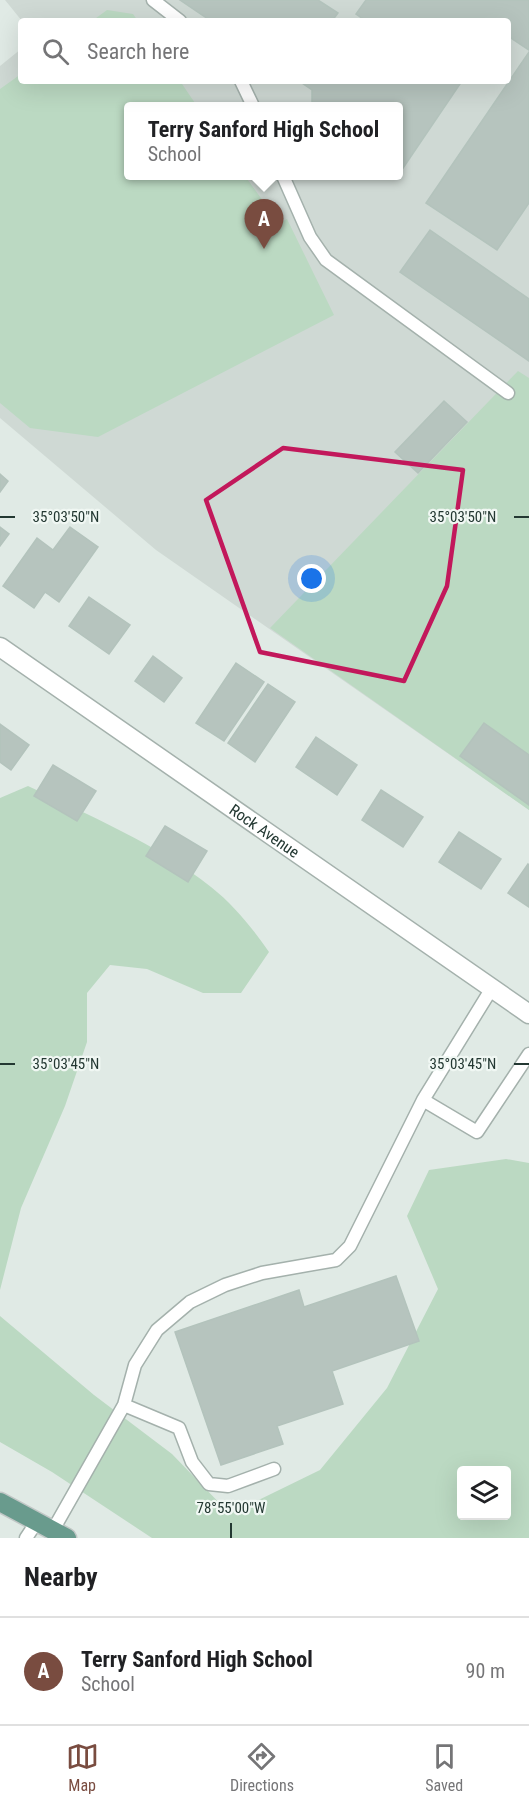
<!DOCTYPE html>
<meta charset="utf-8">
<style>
:root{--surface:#fff;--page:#f2f2f2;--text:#202124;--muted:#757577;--line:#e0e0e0;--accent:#794c40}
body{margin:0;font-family:"Roboto Condensed",sans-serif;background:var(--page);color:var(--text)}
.controls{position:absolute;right:18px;bottom:18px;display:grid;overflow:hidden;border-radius:6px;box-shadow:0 6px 24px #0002}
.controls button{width:54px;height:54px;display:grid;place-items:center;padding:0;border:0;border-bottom:2px solid var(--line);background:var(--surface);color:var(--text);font:30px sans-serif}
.you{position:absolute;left:312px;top:579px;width:21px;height:21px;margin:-15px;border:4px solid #fff;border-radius:50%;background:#1a73e8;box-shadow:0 0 0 9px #1a73e833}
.badge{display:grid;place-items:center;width:39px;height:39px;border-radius:50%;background:var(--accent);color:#fff;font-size:20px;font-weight:700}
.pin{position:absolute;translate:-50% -50px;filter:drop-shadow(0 2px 3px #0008)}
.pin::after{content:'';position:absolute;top:32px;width:21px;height:18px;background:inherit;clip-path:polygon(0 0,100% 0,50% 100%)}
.popup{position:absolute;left:124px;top:102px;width:279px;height:78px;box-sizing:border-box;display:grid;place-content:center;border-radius:6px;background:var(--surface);filter:drop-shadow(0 2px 4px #0005);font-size:20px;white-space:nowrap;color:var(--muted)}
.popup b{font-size:22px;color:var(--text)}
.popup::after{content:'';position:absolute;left:50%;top:100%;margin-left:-12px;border:12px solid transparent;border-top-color:var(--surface)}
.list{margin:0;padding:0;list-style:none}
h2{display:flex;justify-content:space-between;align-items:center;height:78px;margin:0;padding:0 24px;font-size:26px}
h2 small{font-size:20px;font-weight:400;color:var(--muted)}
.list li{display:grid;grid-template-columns:39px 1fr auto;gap:18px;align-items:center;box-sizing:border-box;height:108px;padding:0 24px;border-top:2px solid var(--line)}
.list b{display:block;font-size:22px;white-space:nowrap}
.list p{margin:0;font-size:20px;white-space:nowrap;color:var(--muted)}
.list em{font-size:20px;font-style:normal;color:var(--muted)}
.icon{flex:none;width:33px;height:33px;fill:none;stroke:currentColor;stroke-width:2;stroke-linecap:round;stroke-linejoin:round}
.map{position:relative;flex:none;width:529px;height:1538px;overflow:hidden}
.search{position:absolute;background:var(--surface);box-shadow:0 6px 24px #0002;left:18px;right:18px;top:18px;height:66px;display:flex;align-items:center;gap:15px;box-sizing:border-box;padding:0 21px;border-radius:6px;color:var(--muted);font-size:22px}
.sheet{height:186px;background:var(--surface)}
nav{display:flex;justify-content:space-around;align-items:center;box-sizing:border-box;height:84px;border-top:2px solid var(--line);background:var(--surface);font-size:16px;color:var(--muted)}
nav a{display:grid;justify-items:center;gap:3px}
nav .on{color:var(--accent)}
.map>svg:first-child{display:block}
.built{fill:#cfd9d4;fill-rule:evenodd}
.green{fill:#bbd9c2;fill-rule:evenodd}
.building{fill:#b6c4be;stroke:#b3c3bc;stroke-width:1.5}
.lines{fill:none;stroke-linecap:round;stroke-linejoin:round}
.lane-casing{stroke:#a4b1ac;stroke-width:15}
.street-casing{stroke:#a4b1ac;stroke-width:21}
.primary-casing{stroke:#c1c7c6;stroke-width:21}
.lane{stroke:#fff;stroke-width:12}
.street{stroke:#fff;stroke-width:18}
.primary{stroke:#699b8d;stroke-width:18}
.marked{fill:none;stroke:#c2185b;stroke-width:4.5;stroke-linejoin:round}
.ticks{fill:none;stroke:#233832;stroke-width:2}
.labels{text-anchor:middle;stroke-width:4.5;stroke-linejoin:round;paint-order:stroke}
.street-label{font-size:16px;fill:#233832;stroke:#f0f7f3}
.ticks-label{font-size:15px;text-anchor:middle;fill:#233832;stroke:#f0f7f3;stroke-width:4.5;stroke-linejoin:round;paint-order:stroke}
</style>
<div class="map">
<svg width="529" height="1538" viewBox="0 0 529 1538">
<rect width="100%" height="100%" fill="#e0eae5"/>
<path class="built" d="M 5,0 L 529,0 L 529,810 L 156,550 L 0,418 L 0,66 L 21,49 L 21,81 L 508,81 L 508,21 L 22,21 ZM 129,106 L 399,106 L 399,176 L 129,176 Z"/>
<path class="green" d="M 107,10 L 133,14 L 138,21 L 92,21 Z
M 21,74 L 21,81 L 180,81 L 197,106 L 129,106 L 129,176 L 245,176 L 279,223 L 287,219 L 334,315 L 98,437 L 30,428 L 0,403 L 0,89 Z
M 518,371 L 529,378 L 529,810 L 270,628 Z
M 28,786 C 90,816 157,844 211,887 C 234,905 253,929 269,952 L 241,993 L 203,993 L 147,969 L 110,965 L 87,993 L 87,1042 L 65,1106 L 21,1208 L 0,1290 L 0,798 Z
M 506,1159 L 529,1163 L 529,1538 L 152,1538 L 52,1472 L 0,1442 L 0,1316 L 94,1395 L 172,1454 L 230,1514 L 320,1470 L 387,1388 L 438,1289 L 407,1216 L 429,1170 ZM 462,1470 L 506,1470 L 506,1516 L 462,1516 Z"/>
<path class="building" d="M 180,0 L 318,0 L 338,13 L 332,21 L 211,21 Z
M 366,0 L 529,0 L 529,50 L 508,36 L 508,21 L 366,21 L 356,14 Z
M 529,52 L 529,203 L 497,250 L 426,203 Z
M 299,81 L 462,81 L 399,174 L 399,106 L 312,106 L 312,90 Z
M 430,230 L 529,299 L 529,361 L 400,272 Z
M 444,401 L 467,422 L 418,473 L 395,452 Z
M 0,474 L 8,481 L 0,492 Z
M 0,527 L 9,534 L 0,546 Z
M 70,527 L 98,547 L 59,602 L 45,592 L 34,608 L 3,586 L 37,538 L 53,550 Z
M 89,597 L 130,625 L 109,654 L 69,626 Z
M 153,656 L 182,678 L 164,702 L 135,681 Z
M 236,663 L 264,682 L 224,741 L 196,723 Z
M 268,684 L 295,702 L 255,762 L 228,743 Z
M 484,723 L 529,755 L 529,805 L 460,756 Z
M 0,724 L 29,745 L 11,770 L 0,762 Z
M 316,737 L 357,765 L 337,795 L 296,767 Z
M 53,765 L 96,791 L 77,821 L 34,796 Z
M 381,790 L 423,817 L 403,847 L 362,820 Z
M 165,826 L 207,851 L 188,882 L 146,856 Z
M 459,832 L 501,859 L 481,889 L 439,862 Z
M 528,864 L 529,865 L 529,907 L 508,893 Z
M 396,1276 L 419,1341 L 332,1371 L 343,1404 L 277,1426 L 283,1444 L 221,1465 L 175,1332 L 299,1290 L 304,1307 Z"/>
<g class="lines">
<g class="lane-casing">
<path id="lane" d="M 153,0 L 180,21
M 241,81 L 253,106
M 283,176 L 310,237 L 326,260 L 508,393
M 423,1100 L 477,1132 L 529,1054
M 124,1405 L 179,1428 L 192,1462 L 209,1484 L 228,1486 L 274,1469
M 53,1530 L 124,1405 L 135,1365 L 157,1330 L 190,1302 L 225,1285 L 262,1273 L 336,1260 L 350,1246 L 423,1100 L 492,988
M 26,1538 L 36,1523"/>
</g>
<g class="street-casing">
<g id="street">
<path id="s1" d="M 0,647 L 529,1014"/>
</g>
</g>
<g class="primary-casing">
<path id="primary" d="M 0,1502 L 67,1538"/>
</g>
<use href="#lane" class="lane"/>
<use href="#street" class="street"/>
<use href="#primary" class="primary"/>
</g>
<path class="marked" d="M 283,448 L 463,470 L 447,586 L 404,681 L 260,652 L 206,500 Z"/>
<path class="ticks" d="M 0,517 L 15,517M 514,517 L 529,517M 0,1064 L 15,1064M 514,1064 L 529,1064M 231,1523 L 231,1538"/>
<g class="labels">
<g class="street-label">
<text dy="6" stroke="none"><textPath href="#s1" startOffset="322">Rock Avenue</textPath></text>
</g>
</g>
<g class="ticks-label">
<text x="66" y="522">35°03'50"N</text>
<text x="463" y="522">35°03'50"N</text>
<text x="66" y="1069">35°03'45"N</text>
<text x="463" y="1069">35°03'45"N</text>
<text x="231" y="1513">78°55'00"W</text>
</g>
</svg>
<div class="controls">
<button><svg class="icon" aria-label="layers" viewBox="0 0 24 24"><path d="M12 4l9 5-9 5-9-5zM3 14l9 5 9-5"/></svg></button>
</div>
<div class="you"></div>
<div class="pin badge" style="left:264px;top:249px">A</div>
<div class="popup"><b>Terry Sanford High School</b>School</div>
<div class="search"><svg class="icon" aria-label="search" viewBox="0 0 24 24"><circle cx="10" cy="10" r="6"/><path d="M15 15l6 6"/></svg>Search here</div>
</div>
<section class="sheet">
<h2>Nearby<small></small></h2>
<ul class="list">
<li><span class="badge">A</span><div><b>Terry Sanford High School</b><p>School</p></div><em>90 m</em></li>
</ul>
</section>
<nav>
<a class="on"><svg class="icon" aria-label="map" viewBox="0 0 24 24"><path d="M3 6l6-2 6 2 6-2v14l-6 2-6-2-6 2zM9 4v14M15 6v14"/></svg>Map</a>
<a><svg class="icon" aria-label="directions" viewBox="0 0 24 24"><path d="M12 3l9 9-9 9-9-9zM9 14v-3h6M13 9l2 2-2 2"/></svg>Directions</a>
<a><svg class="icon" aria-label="saved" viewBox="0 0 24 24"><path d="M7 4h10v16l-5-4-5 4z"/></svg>Saved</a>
</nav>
